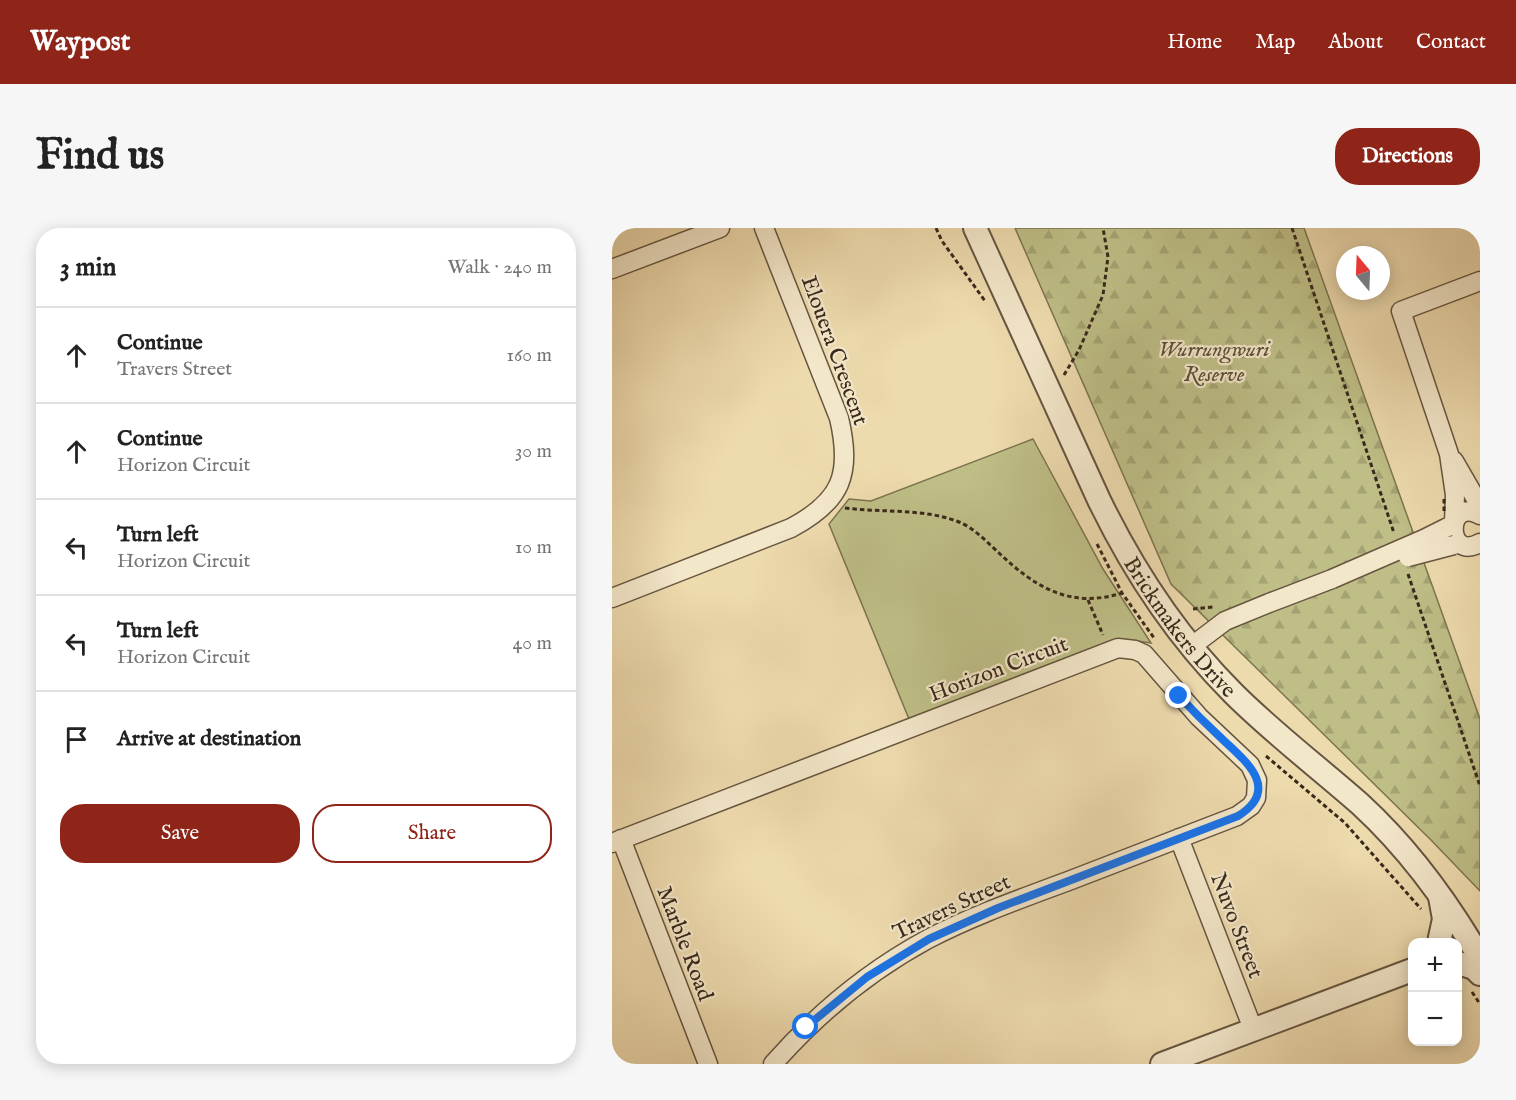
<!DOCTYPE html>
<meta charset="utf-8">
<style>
:root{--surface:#fff;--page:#f6f6f6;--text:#222;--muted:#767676;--line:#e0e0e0;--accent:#8f2418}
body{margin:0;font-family:"IM FELL English",serif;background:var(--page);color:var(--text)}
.controls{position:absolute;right:18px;bottom:18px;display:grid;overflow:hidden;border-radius:12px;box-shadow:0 3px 15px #0003}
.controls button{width:54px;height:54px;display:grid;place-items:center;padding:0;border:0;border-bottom:2px solid var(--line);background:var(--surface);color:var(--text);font:30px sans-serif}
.compass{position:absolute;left:724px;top:18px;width:54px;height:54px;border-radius:50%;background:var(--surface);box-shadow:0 3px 15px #0003;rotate:341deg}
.stop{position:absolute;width:18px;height:18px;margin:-14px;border:4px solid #1a73e8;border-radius:50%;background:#fff}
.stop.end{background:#1a73e8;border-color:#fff;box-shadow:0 2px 6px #0008}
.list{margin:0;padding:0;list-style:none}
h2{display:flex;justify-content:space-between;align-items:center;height:78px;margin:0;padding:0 24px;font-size:26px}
h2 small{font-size:20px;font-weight:400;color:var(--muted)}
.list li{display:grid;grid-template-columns:39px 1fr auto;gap:18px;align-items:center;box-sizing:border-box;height:96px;padding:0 24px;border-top:2px solid var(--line)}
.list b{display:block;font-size:22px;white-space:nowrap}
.list p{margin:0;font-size:20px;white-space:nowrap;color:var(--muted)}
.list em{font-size:20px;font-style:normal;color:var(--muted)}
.actions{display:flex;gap:12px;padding:18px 24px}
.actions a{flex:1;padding:14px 0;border:2px solid var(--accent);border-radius:24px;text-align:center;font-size:21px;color:var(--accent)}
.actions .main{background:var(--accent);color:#fff}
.icon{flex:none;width:33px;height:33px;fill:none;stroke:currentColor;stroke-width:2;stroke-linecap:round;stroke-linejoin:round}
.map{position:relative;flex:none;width:868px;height:836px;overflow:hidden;border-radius:24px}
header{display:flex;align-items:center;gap:36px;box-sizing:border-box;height:84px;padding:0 30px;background:var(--accent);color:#fff}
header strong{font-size:28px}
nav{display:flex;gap:33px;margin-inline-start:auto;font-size:21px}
.intro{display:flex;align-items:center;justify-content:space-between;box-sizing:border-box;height:144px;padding:0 36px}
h1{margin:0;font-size:42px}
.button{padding:15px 27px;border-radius:24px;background:var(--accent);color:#fff;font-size:21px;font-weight:700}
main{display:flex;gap:36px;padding:0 36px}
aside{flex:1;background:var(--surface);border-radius:24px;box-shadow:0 3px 15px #0003}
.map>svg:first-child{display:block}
.forest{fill:url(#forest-firs);stroke:#7c7450;stroke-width:1.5}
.green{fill:#bebe86;stroke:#7c7450;stroke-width:1.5}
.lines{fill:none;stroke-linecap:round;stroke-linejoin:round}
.minor-casing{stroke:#665540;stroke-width:21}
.tertiary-casing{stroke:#665540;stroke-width:26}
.path{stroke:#39291b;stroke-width:3;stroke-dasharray:4.5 3;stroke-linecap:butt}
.minor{stroke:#f3e7ca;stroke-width:18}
.tertiary{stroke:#f3e7ca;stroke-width:22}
.minor-bridge-casing{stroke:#665540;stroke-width:21;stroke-linecap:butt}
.path-bridge{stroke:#39291b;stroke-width:3;stroke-dasharray:4.5 3;stroke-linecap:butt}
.minor-bridge{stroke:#f3e7ca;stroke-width:18}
.route{stroke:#1a73e8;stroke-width:8}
.labels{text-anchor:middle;stroke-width:4.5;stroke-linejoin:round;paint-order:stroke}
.park-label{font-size:22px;font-style:italic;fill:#5a4e36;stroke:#f3e7ca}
.street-label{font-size:22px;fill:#39291b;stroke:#f3e7ca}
</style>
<header>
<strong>Waypost</strong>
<nav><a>Home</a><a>Map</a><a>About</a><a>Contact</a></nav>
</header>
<div class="intro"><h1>Find us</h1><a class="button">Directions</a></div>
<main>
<aside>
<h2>3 min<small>Walk · 240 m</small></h2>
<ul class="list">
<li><svg class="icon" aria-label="ahead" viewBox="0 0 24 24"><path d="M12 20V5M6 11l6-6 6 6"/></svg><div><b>Continue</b><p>Travers Street</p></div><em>160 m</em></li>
<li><svg class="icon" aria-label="ahead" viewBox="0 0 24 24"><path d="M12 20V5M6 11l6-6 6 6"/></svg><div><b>Continue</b><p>Horizon Circuit</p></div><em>30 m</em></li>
<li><svg class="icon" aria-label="left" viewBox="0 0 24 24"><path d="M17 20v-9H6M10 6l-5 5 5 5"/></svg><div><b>Turn left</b><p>Horizon Circuit</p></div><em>10 m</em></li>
<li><svg class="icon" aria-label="left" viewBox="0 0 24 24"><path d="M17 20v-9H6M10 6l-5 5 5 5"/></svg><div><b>Turn left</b><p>Horizon Circuit</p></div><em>40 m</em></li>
<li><svg class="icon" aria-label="arrive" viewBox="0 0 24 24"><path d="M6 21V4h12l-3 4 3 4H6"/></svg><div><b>Arrive at destination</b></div></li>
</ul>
<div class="actions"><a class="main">Save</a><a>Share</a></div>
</aside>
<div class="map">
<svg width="868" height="836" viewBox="0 0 868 836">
<defs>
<pattern id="forest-firs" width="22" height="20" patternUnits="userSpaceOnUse" patternTransform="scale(1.5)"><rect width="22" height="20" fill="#bebe86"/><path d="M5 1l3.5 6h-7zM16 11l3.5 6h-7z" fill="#a4a373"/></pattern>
</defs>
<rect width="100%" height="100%" fill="#eddaad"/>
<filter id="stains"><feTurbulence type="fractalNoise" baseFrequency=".00333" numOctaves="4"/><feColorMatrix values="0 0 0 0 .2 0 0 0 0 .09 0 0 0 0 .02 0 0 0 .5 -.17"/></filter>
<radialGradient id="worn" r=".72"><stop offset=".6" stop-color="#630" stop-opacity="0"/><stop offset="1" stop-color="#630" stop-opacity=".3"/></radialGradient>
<path class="forest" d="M 403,0 L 692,0 L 868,491 L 868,663 L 819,612 L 559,356 Z"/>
<path class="green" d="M 421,211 L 491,341 L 539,415 L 519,412 L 500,412 L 297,491 L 217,296 L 237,271 L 259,273 Z"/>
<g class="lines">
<g class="minor-casing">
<path id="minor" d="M 0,41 L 108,0
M 842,233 L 868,278
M 868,287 C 833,268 833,334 868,315
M 842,295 L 843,267 L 837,226 L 789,83 L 868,53
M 0,370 L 179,300 C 230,273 240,246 227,190 L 152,0
M 580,418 L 613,393 L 657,375 L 720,351
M 567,610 L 641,801
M 9,611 L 96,836
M 0,615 L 506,420 L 523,422 L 532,426 L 587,489 L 638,537 L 645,552 L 644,570 L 639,578 L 625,588 C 570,609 515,630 459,652 C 411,670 362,687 316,711 C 257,743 205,786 161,836"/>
</g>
<g class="tertiary-casing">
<g id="tertiary">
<path id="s1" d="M 363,0 L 487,272 C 521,342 566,410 621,465 C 661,505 706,539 748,576 C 797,621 835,673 868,730"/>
<path d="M 827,714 L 832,691 L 828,669"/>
<path d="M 846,735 L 862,740 L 868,746"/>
<path d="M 550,836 L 800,742"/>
</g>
</g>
<path class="path" d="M 324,0 L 330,13 L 373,73
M 680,0 L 782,305
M 452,147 L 467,122 L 491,67 L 496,29 L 491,0
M 233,280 C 271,285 312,280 347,294 C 362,300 376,315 387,325 C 424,360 459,381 510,365
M 485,316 L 510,365 L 542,410
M 796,346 L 868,558
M 476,372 L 491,407
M 581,381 L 601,379
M 654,528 L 733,595 L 809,681
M 860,764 L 868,776"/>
<use href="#minor" class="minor"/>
<use href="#tertiary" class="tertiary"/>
<g class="minor-bridge-casing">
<path id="minor-bridge" d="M 796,329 L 842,317
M 720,351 L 812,311 L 836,299"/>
</g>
<path class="path-bridge" d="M 832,283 L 832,270"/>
<use href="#minor-bridge" class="minor-bridge"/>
</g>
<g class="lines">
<path class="route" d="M 194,799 L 255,749 L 317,711 L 386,680 L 626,588 C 671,560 631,531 607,508 C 593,495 580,482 567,468"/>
</g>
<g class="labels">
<g class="park-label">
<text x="602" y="128">Wurrungwuri<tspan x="602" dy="25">Reserve</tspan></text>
</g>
<g class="street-label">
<text transform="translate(224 122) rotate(70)" y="8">Elouera Crescent</text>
<text dy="8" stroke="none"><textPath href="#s1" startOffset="450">Brickmakers Drive</textPath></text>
<text transform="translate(386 440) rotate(-21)" y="8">Horizon Circuit</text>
<text transform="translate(339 678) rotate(-25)" y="8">Travers Street</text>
<text transform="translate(626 697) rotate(69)" y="8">Nuvo Street</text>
<text transform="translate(74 715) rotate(69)" y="8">Marble Road</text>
</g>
</g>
<rect width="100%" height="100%" filter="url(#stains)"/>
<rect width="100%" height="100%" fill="url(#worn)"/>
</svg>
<div class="controls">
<button>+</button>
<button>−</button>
</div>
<svg class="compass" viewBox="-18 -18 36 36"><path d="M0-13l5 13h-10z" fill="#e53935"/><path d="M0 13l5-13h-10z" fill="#767676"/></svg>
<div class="stop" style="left:194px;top:799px"></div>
<div class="stop end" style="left:567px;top:468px"></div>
</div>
</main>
